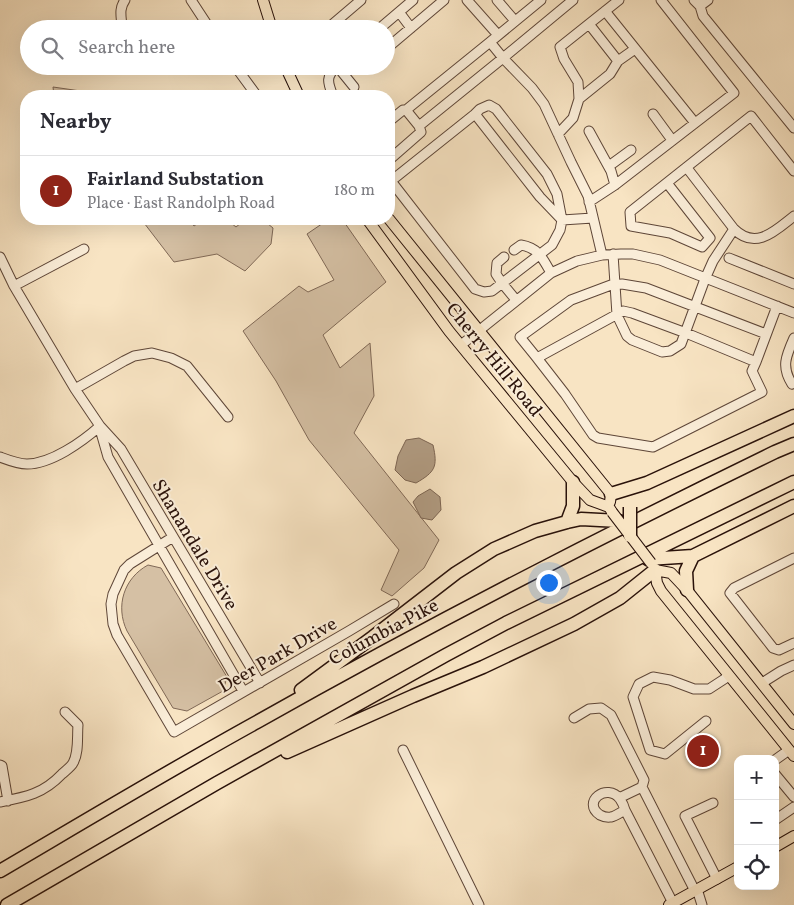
<!DOCTYPE html>
<meta charset="utf-8">
<style>
:root{--surface:#fff;--page:#f2f2f3;--text:#2b2b33;--muted:#7c7c81;--line:#e1e1e2;--accent:#8f2418}
body{margin:0;font-family:Vollkorn,serif;background:var(--page);color:var(--text)}
.controls{position:absolute;right:15px;bottom:15px;display:grid;overflow:hidden;border-radius:10px;box-shadow:0 5px 20px #0002}
.controls button{width:45px;height:45px;display:grid;place-items:center;padding:0;border:0;border-bottom:1px solid var(--line);background:var(--surface);color:var(--text);font:25px sans-serif}
.you{position:absolute;left:548px;top:582px;width:18px;height:18px;margin:-12px;border:4px solid #fff;border-radius:50%;background:#1a73e8;box-shadow:0 0 0 8px #1a73e833}
.badge{display:grid;place-items:center;width:32px;height:32px;border-radius:50%;background:var(--accent);color:#fff;font-size:16px;font-weight:700}
.pin{position:absolute;translate:-50% -50%;border:2px solid #fff;box-shadow:0 1px 5px #0006}
.list{margin:0;padding:0;list-style:none}
h2{display:flex;justify-content:space-between;align-items:center;height:65px;margin:0;padding:0 20px;font-size:21px}
h2 small{font-size:16px;font-weight:400;color:var(--muted)}
.list li{display:grid;grid-template-columns:32px 1fr auto;gap:15px;align-items:center;box-sizing:border-box;height:70px;padding:0 20px;border-top:1px solid var(--line)}
.list b{display:block;font-size:19px;white-space:nowrap}
.list p{margin:0;font-size:16px;white-space:nowrap;color:var(--muted)}
.list em{font-size:16px;font-style:normal;color:var(--muted)}
.icon{flex:none;width:28px;height:28px;fill:none;stroke:currentColor;stroke-width:2;stroke-linecap:round;stroke-linejoin:round}
.map{position:relative;flex:none;width:794px;height:905px;overflow:hidden}
.search{position:absolute;background:var(--surface);box-shadow:0 5px 20px #0002;left:20px;top:20px;width:375px;height:55px;display:flex;align-items:center;gap:12px;box-sizing:border-box;padding:0 18px;border-radius:28px;color:var(--muted);font-size:19px}
.panel{position:absolute;background:var(--surface);box-shadow:0 5px 20px #0002;left:20px;top:90px;width:375px;height:135px;border-radius:20px}
.map>svg:first-child{display:block}
.green{fill:#d5c0a4;stroke:#806957}
.water{fill:#b29d84;stroke:#7c6553}
.lines{fill:none;stroke-linecap:round;stroke-linejoin:round}
.minor-casing{stroke:#5e4638;stroke-width:11}
.major-casing{stroke:#2a120a;stroke-width:12}
.highway-casing{stroke:#2a120a;stroke-width:15}
.minor{stroke:#faedd8;stroke-width:9}
.major{stroke:#f8e4c3;stroke-width:10}
.highway{stroke:#f8e4c3;stroke-width:12}
.major-bridge-casing{stroke:#2a120a;stroke-width:12;stroke-linecap:butt}
.highway-bridge-casing{stroke:#2a120a;stroke-width:15;stroke-linecap:butt}
.major-bridge{stroke:#f8e4c3;stroke-width:10}
.highway-bridge{stroke:#f8e4c3;stroke-width:12}
.labels{text-anchor:middle;stroke-width:4;stroke-linejoin:round;paint-order:stroke}
.street-label{font-size:19px;fill:#2a120a;stroke:#faedd8}
</style>
<div class="map">
<svg width="794" height="905" viewBox="0 0 794 905">
<rect width="100%" height="100%" fill="#f8e4c3"/>
<filter id="stains"><feTurbulence type="fractalNoise" baseFrequency=".004" numOctaves="4"/><feColorMatrix values="0 0 0 0 .2 0 0 0 0 .09 0 0 0 0 .02 0 0 0 .5 -.17"/></filter>
<radialGradient id="worn" r=".72"><stop offset=".6" stop-color="#630" stop-opacity="0"/><stop offset="1" stop-color="#630" stop-opacity=".3"/></radialGradient>
<path class="green" d="M 53,87 L 115,96 L 54,96 Z
M 141,219 L 188,219 L 194,226 L 204,219 L 226,219 L 236,227 L 246,219 L 262,219 L 273,228 L 271,244 L 245,271 L 217,254 L 174,262 Z
M 329,219 L 342,219 L 386,282 L 323,335 L 340,368 L 370,343 L 374,396 L 354,433 L 439,540 L 424,568 L 392,596 L 381,590 L 399,550 L 309,440 L 276,381 L 243,331 L 299,286 L 308,292 L 334,280 L 307,234 Z
M 148,565 L 161,568 L 227,677 L 223,691 L 187,711 L 173,708 L 127,631 C 115,606 124,578 148,565 Z"/>
<path class="water" d="M 419,438 L 433,445 C 438,467 435,472 416,483 L 405,480 L 395,470 L 398,456 L 406,440 Z
M 430,489 L 440,497 L 441,510 L 432,520 L 421,518 L 413,502 L 418,496 Z"/>
<g class="lines">
<g class="minor-casing">
<path id="minor" d="M 191,0 L 210,29
M 467,0 L 498,35
M 497,0 L 515,21
M 541,0 L 490,42 L 503,58 L 573,0
M 694,0 L 700,6 L 703,16 L 794,128
M 700,6 L 708,0
M 605,11 L 695,123
M 399,12 L 411,28
M 589,24 L 618,61 L 635,49
M 122,29 C 122,18 118,10 125,0
M 327,29 L 361,0
M 379,29 L 413,0
M 386,49 L 444,0
M 235,66 L 257,96
M 337,66 L 354,87
M 364,66 L 365,67 L 366,66
M 333,96 C 328,83 325,77 337,66
M 579,99 L 610,74 L 618,61
M 475,114 L 540,197 L 562,220 L 560,230 L 552,245 L 492,291 L 484,292 L 475,289 L 391,181 L 475,114 L 480,109 L 489,105 L 496,109 L 547,174 L 557,194 L 562,220 L 593,218
M 653,114 L 672,140
M 392,119 L 403,110 L 406,110
M 419,126 L 406,110 L 490,42
M 589,131 L 611,171 L 615,185
M 558,134 L 573,118 L 579,99 L 578,82 L 564,59 L 560,47 L 619,0
M 389,160 L 421,132 L 419,126 L 503,58 L 532,88 L 544,104 L 571,162 L 588,196 L 602,255
M 609,166 L 631,150
M 667,183 L 710,238 L 702,247 L 670,233 L 631,226 L 630,212 L 751,116 L 794,171
M 589,202 L 615,185 L 734,93 L 661,0
M 734,229 C 756,251 776,230 794,216
M 514,250 L 521,245 C 539,248 543,259 551,273
M 613,254 L 617,315 L 627,336 L 632,340 L 662,352 L 670,351 L 681,344 L 705,279 L 713,261 L 734,229 L 687,168
M 0,257 L 14,286 L 75,389 L 100,426 L 121,449 L 260,683
M 504,257 L 497,263 L 496,274 L 502,283 L 516,300
M 729,258 L 794,284
M 14,286 L 84,249
M 766,334 L 646,288 L 622,284 L 611,285 L 571,300 L 520,337 L 537,358 L 623,311 L 632,313 L 686,333 L 756,362 L 777,306
M 794,338 C 786,356 781,367 792,384 L 794,383
M 461,345 L 551,273 L 577,261 L 602,255 L 621,254 L 633,254 L 660,260 L 794,313
M 537,358 L 565,394 L 593,435 L 598,438 L 653,447 L 762,392 L 752,371 L 756,362
M 75,389 L 124,361 L 134,356 L 152,353 L 171,358 L 187,366 L 228,417
M 100,429 L 108,457 L 243,691
M 0,457 C 8,460 18,464 27,464 C 51,464 82,442 100,426
M 173,537 L 130,564 L 124,570 L 113,594 L 111,604 L 113,624 L 117,635 L 174,732 L 349,631 L 394,604
M 794,558 L 734,588 L 730,593 L 773,648 L 779,650 L 794,643
M 762,683 L 781,671 L 794,665
M 574,718 L 589,709 L 601,708 L 611,715 L 644,780 L 642,787 L 619,798
M 706,721 L 665,754 L 650,750 L 633,697 L 639,684 L 653,677 L 670,680 L 694,689 L 709,689 L 729,676
M 403,750 L 479,905
M 775,760 L 789,750
M 0,765 L 2,766 L 8,801
M 775,774 L 794,797
M 642,787 L 695,891
M 0,802 C 26,797 43,794 62,774 C 65,771 71,767 73,763 C 79,753 77,737 78,725 L 65,712
M 713,803 L 685,816 L 717,879
M 625,810 C 621,812 616,816 611,817 C 607,818 604,817 600,815 C 581,802 607,782 620,799 C 622,802 624,806 625,810 L 673,903
M 775,820 L 794,807
M 697,889 L 702,905"/>
</g>
<g class="major-casing">
<path id="major" d="M 263,0 L 272,29
M 285,66 L 299,96
M 367,219 L 449,331 L 573,482 L 590,500 L 609,507 L 612,512
M 389,219 L 611,494 L 610,502
M 655,570 L 657,583 L 661,591 L 794,756
M 655,570 L 671,573 L 687,590 L 794,724
M 775,847 L 794,836
M 669,905 L 738,867"/>
</g>
<g class="highway-casing">
<path id="highway" d="M 611,494 L 647,483 L 794,416
M 567,522 L 573,506 L 573,482
M 648,559 L 693,556 L 794,506
M 687,590 L 686,571 L 693,556
M 301,690 L 373,637 L 456,573 L 494,549 L 535,531 L 567,522 L 581,519 L 619,521
M 287,752 L 413,696 L 483,667 L 574,624 L 620,598 L 655,570
M 0,871 C 85,821 170,770 257,722 C 427,626 600,537 775,452 L 794,444
M 7,905 L 217,783 L 446,655 L 506,623 L 794,482"/>
</g>
<use href="#minor" class="minor"/>
<use href="#major" class="major"/>
<use href="#highway" class="highway"/>
<g class="major-bridge-casing">
<path id="major-bridge" d="M 612,512 L 651,563"/>
</g>
<g class="highway-bridge-casing">
<path id="highway-bridge" d="M 630,536 L 630,507"/>
</g>
<use href="#major-bridge" class="major-bridge"/>
<use href="#highway-bridge" class="highway-bridge"/>
</g>
<g class="labels">
<g class="street-label">
<text transform="translate(495 359) rotate(51)" y="7">Cherry Hill Road</text>
<text transform="translate(196 544) rotate(59)" y="7">Shanandale Drive</text>
<text transform="translate(383 631) rotate(-28)" y="7">Columbia Pike</text>
<text transform="translate(277 654) rotate(-30)" y="7">Deer Park Drive</text>
</g>
</g>
<rect width="100%" height="100%" filter="url(#stains)"/>
<rect width="100%" height="100%" fill="url(#worn)"/>
</svg>
<div class="controls">
<button>+</button>
<button>−</button>
<button><svg class="icon" aria-label="locate" viewBox="0 0 24 24"><circle cx="12" cy="12" r="6"/><path d="M12 2v4M12 18v4M2 12h4M18 12h4"/></svg></button>
</div>
<div class="you"></div>
<div class="pin badge" style="left:703px;top:751px">1</div>
<div class="search"><svg class="icon" aria-label="search" viewBox="0 0 24 24"><circle cx="10" cy="10" r="6"/><path d="M15 15l6 6"/></svg>Search here</div>
<section class="panel">
<h2>Nearby<small></small></h2>
<ul class="list">
<li><span class="badge">1</span><div><b>Fairland Substation</b><p>Place · East Randolph Road</p></div><em>180 m</em></li>
</ul>
</section>
</div>
